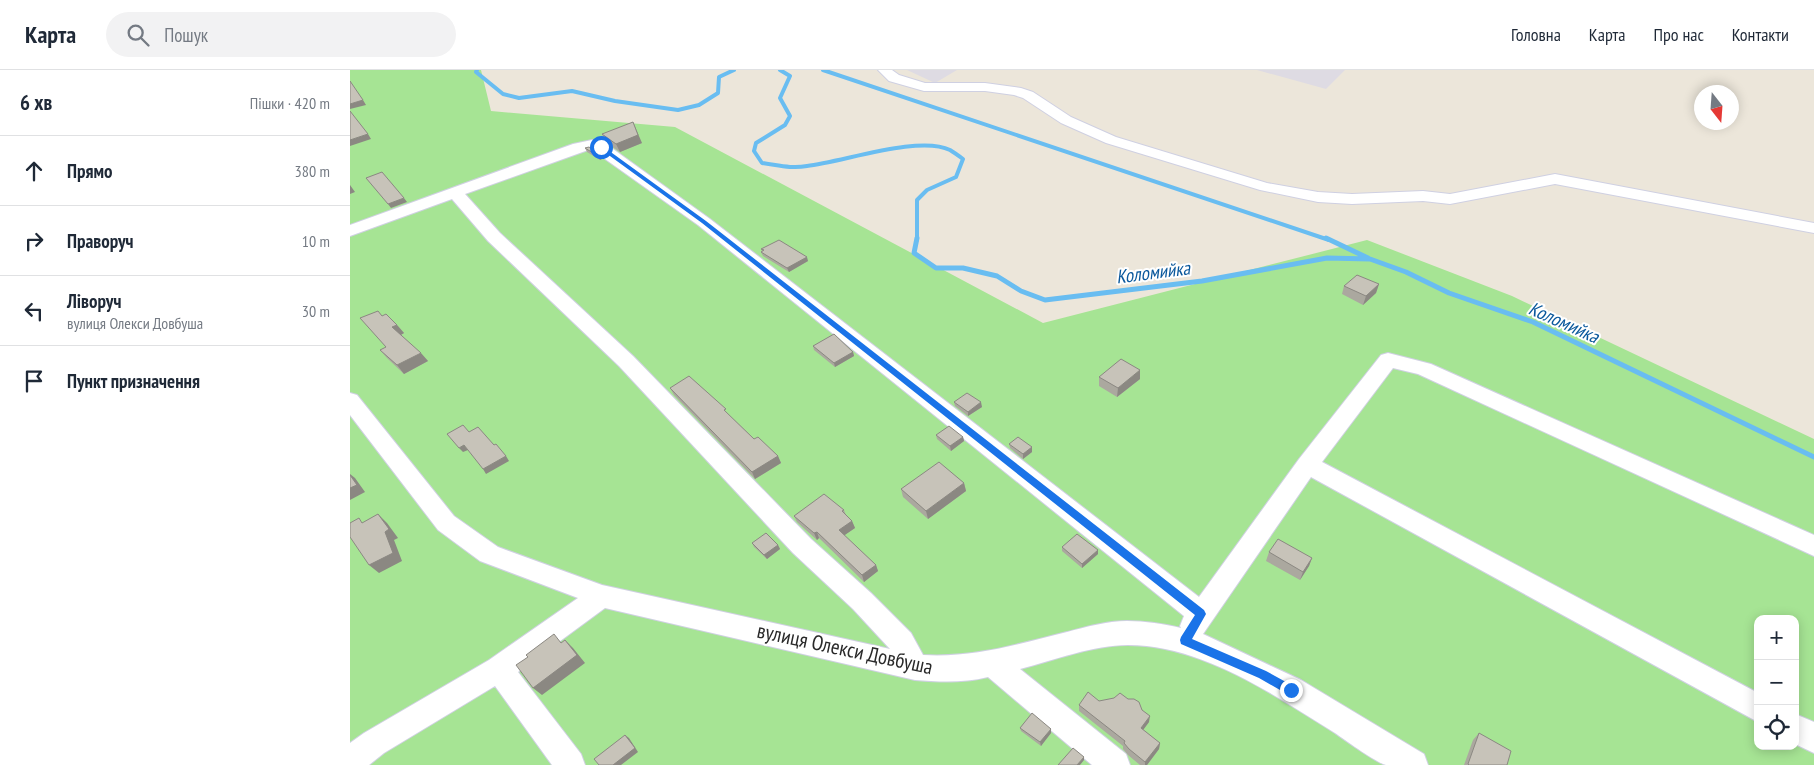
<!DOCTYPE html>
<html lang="uk">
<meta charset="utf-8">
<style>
:root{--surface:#fff;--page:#f2f2f3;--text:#1f2937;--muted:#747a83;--line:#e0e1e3}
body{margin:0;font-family:"PT Sans Narrow",sans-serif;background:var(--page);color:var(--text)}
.controls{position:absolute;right:15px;bottom:15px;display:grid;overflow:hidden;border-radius:10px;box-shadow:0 2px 12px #0003}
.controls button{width:45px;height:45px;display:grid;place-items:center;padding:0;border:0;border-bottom:1px solid var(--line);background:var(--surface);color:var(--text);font:25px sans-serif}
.compass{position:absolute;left:1344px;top:15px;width:45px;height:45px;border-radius:50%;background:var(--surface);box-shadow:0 2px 12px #0003;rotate:163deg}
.stop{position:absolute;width:15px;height:15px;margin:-11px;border:4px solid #1a73e8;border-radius:50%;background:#fff}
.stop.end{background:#1a73e8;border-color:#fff;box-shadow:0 1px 5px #0008}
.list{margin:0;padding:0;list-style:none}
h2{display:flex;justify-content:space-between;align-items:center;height:65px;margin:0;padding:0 20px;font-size:21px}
h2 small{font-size:16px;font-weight:400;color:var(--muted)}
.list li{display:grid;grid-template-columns:32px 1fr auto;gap:15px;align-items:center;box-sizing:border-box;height:70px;padding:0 20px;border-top:1px solid var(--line)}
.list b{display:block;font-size:19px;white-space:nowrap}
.list p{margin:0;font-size:16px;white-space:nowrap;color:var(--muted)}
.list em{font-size:16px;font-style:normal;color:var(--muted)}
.icon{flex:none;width:28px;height:28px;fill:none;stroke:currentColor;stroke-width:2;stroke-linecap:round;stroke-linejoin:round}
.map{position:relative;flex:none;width:1464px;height:695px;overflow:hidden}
header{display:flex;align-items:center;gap:30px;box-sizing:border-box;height:70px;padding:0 25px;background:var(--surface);border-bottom:1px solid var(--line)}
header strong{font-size:24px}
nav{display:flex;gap:28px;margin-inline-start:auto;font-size:18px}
.search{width:350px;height:45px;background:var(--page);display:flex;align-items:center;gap:12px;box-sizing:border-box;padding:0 18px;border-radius:28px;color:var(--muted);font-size:19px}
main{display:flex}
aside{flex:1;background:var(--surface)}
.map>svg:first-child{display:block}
.industrial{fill:#dedbe3}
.green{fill:#a6e494;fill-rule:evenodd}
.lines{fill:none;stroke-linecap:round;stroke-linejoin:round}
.stream-far1{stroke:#69bdf1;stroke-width:4}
.stream{stroke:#69bdf1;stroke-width:5}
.minor-casing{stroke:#cfd0e2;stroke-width:2}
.minor{fill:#fff;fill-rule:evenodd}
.wall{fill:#aba89f}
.shaded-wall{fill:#8b8882}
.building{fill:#c7c3b9;stroke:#8b8882}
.route{fill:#1a73e8}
.labels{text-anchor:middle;stroke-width:4;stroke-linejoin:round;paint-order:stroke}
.water-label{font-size:19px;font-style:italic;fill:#0a589c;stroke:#fff}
.near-street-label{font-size:21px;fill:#292929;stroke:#fff}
</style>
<header>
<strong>Карта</strong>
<div class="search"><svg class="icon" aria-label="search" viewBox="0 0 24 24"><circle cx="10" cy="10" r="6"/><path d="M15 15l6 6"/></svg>Пошук</div>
<nav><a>Головна</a><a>Карта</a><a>Про нас</a><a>Контакти</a></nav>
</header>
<main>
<aside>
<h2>6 хв<small>Пішки · 420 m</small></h2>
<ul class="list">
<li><svg class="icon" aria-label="ahead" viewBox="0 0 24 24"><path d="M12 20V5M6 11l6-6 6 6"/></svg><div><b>Прямо</b></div><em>380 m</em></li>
<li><svg class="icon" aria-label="right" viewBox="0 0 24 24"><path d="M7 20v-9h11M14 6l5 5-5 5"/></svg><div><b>Праворуч</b></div><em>10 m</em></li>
<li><svg class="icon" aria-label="left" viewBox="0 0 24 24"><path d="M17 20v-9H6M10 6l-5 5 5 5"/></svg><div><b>Ліворуч</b><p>вулиця Олекси Довбуша</p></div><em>30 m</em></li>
<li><svg class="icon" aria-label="arrive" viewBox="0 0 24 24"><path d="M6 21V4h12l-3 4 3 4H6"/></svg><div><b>Пункт призначення</b></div></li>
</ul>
</aside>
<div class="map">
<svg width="1464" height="695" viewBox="0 0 1464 695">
<rect width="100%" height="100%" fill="#ece6da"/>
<path class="industrial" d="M 557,0 L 607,0 L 585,13 Z
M 907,0 L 995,0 L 976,19 Z"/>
<path class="green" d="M 0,0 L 131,0 L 141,41 L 325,57 L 693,253 L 1017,170 L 1162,226 L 1464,369 L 1464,695 L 0,695 ZM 1408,549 L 1445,549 L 1445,676 L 1408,676 Z"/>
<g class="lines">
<path class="stream-far1" d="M 127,0 L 126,2 L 153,24 L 169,28 L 222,21 L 265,31 L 328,40 L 349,35 L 368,23 L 369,7 L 384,0
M 430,0 L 440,6 L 430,28 L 440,46 L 435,55 L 406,73 L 404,81 L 412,93 C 428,95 441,99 457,96 C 493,92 569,65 600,80 C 605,83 609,86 613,89 L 606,107 L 577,120 L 567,130 L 567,170
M 473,0 L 979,170"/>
<path class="stream" d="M 567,168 L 564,183 L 586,198 L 613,198 L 647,206 L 671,221 L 695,230 L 852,211 L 977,188 L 1020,189 L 1056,202 L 1099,223 L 1183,252 L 1464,387
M 976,168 L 1018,188"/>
<g class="minor-casing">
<path id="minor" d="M 528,0 L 542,0 L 549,5 L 575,13 L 635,13 L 671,18 L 683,22 L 721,47 L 766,67 L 917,113 L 968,122 L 1002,124 L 1073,121 L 1100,124 L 1205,104 L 1464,153 L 1464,163 L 1205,114 L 1100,134 L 1073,131 L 1002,134 L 968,132 L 910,120 L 756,73 L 711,53 L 673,28 L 664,25 L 635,21 L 574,21 L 539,11 Z
M 242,70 L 256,74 L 360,149 L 849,527 L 949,389 L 1031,285 L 1038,283 L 1081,294 L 1464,465 L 1464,486 L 1068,304 L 1043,298 L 972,392 L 1408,623 L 1408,652 L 961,407 L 853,564 L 951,610 L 1074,684 L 1078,695 C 1065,695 1049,695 1036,695 C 1027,693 995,670 985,663 C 924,625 852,575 778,575 C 744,575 704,590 670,599 L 776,684 L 780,695 L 742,695 L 638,607 C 614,613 590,612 565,610 L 255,538 L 168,602 L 231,684 L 235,695 L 202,695 L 145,616 L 34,683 L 19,695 L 0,695 L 0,673 L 14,663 L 139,590 L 228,528 L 130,491 L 88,460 L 0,345 L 0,323 L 7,325 L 104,446 L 148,477 L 252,515 L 540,579 L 503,539 L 443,483 L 269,296 L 138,171 L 102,129 L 0,166 L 0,155 L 223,74 ZM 241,79 L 348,155 L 834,546 L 830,556 L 831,558 C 814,554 795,551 777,551 C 757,551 736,557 717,562 C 668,574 624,588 573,585 L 561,563 L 521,523 L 461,469 L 283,286 L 150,163 L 115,124 Z
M 1445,644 L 1464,652 L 1464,683 L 1445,674 Z"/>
</g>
<use href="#minor" class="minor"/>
</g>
<path class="wall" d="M 252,64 L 292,73 L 270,82 L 255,72 Z
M 235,78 L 250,85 L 252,89 L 250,90 L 237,82 Z
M 411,179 L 458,191 L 439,202 L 413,186 L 411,182 L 412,181 Z
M 1029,214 L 1026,223 L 1013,235 L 992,224 L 994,216 Z
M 32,246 L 47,255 L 54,263 L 51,265 L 78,291 L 54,304 L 37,288 L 30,280 L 36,277 Z
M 463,276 L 503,282 L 504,286 L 485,297 L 464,280 Z
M 749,307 L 790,309 L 767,327 L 749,316 Z
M 320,318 L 378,344 L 404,369 L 428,386 L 431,393 L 405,409 L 324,325 Z
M 604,332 L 632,337 L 618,346 L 605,336 Z
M 586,365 L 613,367 L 614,371 L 601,381 L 587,369 Z
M 659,374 L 682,377 L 682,382 L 673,389 L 660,378 Z
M 614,413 L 616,421 L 578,449 L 553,427 L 551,419 Z
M 494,440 L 496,445 L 502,451 L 505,458 L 494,465 L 526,495 L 528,501 L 514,512 L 469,468 L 467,470 L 447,452 L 444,446 Z
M 402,473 L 428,475 L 430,479 L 417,489 L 404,477 Z
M 712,477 L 748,484 L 732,498 L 712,481 Z
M 919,482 L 962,488 L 959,496 L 950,510 L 916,491 Z
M 749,631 L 792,640 L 799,652 L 793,660 L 810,673 L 809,679 L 797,695 L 790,695 L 778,685 L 773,679 L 773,676 L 729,641 L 729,635 Z
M 670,658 L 701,663 L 691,676 L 671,661 Z
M 1129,663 L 1157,695 L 1114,695 L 1123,670 Z"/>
<path class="shaded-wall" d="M 13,30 L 16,35 L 0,39 L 0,34 Z
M 283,52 L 292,73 L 270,82 L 266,74 Z
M 18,64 L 21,69 L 0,76 L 0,70 Z
M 250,85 L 252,89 L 250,90 L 248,86 Z
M 0,115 L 5,122 L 0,124 Z
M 54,128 L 57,132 L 41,138 L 38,134 Z
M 457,187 L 458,191 L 439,202 L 437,198 Z
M 1029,214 L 1026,223 L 1013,235 L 1016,226 Z
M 47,255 L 54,263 L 49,266 L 42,257 Z
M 503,282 L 504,286 L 485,297 L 484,293 Z
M 71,283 L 78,291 L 54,304 L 47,295 Z
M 790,300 L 790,309 L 767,327 L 768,318 Z
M 631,332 L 632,337 L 618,346 L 618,342 Z
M 613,367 L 614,371 L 601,381 L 600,376 Z
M 114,375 L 118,380 L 113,382 L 109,378 Z
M 682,377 L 682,382 L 673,389 L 673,384 Z
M 156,386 L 159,391 L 136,404 L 133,399 Z
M 428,386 L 431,393 L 405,409 L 402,402 Z
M 0,404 L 5,408 L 15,422 L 0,430 Z
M 614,413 L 616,421 L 578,449 L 576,441 Z
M 28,444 L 37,453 L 48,468 L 44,470 L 52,491 L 29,503 L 19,495 Z
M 502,451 L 505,458 L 492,467 L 489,460 Z
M 467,462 L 469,468 L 467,470 L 464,463 Z
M 428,475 L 430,479 L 417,489 L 414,485 Z
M 748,480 L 748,484 L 732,498 L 732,494 Z
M 962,488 L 959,496 L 950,510 L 953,502 Z
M 526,495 L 528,501 L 514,512 L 512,505 Z
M 215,570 L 223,578 L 235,593 L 192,625 L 183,618 Z
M 800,646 L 799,652 L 790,664 L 791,658 Z
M 701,659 L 701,663 L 691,676 L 690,672 Z
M 275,665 L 279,668 L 288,682 L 271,695 L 263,695 Z
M 810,673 L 809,679 L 797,695 L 795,695 L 795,692 Z
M 734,687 L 734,690 L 730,695 L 727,695 Z"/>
<path class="building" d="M 0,11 L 13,30 L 0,34 Z
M 0,41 L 18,64 L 0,70 Z
M 283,52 L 288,65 L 266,74 L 252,64 Z
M 239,77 L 250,85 L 248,86 L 235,78 Z
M 32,102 L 54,128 L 38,134 L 16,108 Z
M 429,170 L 457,187 L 437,198 L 411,182 L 414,180 L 411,179 Z
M 1007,205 L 1029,214 L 1016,226 L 994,216 Z
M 28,241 L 32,246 L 36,244 L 47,255 L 42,257 L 71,283 L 47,295 L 30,280 L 36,277 L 10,248 Z
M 484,264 L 503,282 L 484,293 L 463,276 Z
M 771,289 L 790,300 L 768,318 L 749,307 Z
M 339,306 L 376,339 L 374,340 L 404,369 L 408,367 L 428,386 L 402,402 L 320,318 Z
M 617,323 L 631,332 L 618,342 L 604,332 Z
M 113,355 L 119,362 L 128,357 L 144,375 L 146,374 L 156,386 L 133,399 L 114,375 L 109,378 L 97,364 Z
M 599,356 L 613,367 L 600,376 L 586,365 Z
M 668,367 L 682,377 L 673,384 L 659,374 Z
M 589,392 L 614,413 L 576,441 L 551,419 Z
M 0,405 L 7,415 L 0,418 Z
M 474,424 L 494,440 L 492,441 L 502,451 L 489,460 L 526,495 L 512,505 L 467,462 L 464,463 L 444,446 Z
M 28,444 L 39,459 L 35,462 L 43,483 L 19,495 L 0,467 L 0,453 L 9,448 L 12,453 Z
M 416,463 L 428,475 L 414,485 L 402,473 Z
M 727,464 L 748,480 L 732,494 L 712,477 Z
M 928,469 L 962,488 L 953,502 L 919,482 Z
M 204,564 L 211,573 L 215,570 L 227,585 L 183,618 L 166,595 L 178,587 L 176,585 Z
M 738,622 L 749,631 L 764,628 L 770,623 L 778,629 L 784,629 L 789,632 L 792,640 L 800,646 L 791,658 L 810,673 L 795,692 L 779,679 L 774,673 L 775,671 L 729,635 Z
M 682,643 L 701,659 L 690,672 L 670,658 Z
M 1129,663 L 1161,681 L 1157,695 L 1119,695 L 1118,694 Z
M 275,665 L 285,678 L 263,695 L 249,695 L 244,689 Z
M 723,678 L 734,687 L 727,695 L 708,695 Z"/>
<path class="route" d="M 251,75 L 356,151 L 854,540 L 856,544 L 842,569 L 916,601 L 945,617 L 946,620 L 945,624 L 941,625 L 937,624 L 909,608 L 831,574 L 830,570 L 831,567 L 845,545 L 352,153 L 249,78 Z"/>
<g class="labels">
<g class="water-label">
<text transform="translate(803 202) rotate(-7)" y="7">Коломийка</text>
<text transform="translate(1214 252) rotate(24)" y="7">Коломийка</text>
</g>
<g class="near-street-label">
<text transform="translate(495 579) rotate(12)" y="7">вулиця Олекси Довбуша</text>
</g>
</g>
</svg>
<div class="controls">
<button>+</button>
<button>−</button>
<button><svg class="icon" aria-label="locate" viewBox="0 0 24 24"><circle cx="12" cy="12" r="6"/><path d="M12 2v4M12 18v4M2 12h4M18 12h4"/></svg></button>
</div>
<svg class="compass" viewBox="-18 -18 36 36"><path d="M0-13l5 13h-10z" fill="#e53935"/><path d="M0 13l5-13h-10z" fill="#747a83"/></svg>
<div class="stop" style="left:251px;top:77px"></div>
<div class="stop end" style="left:941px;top:620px"></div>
</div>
</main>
